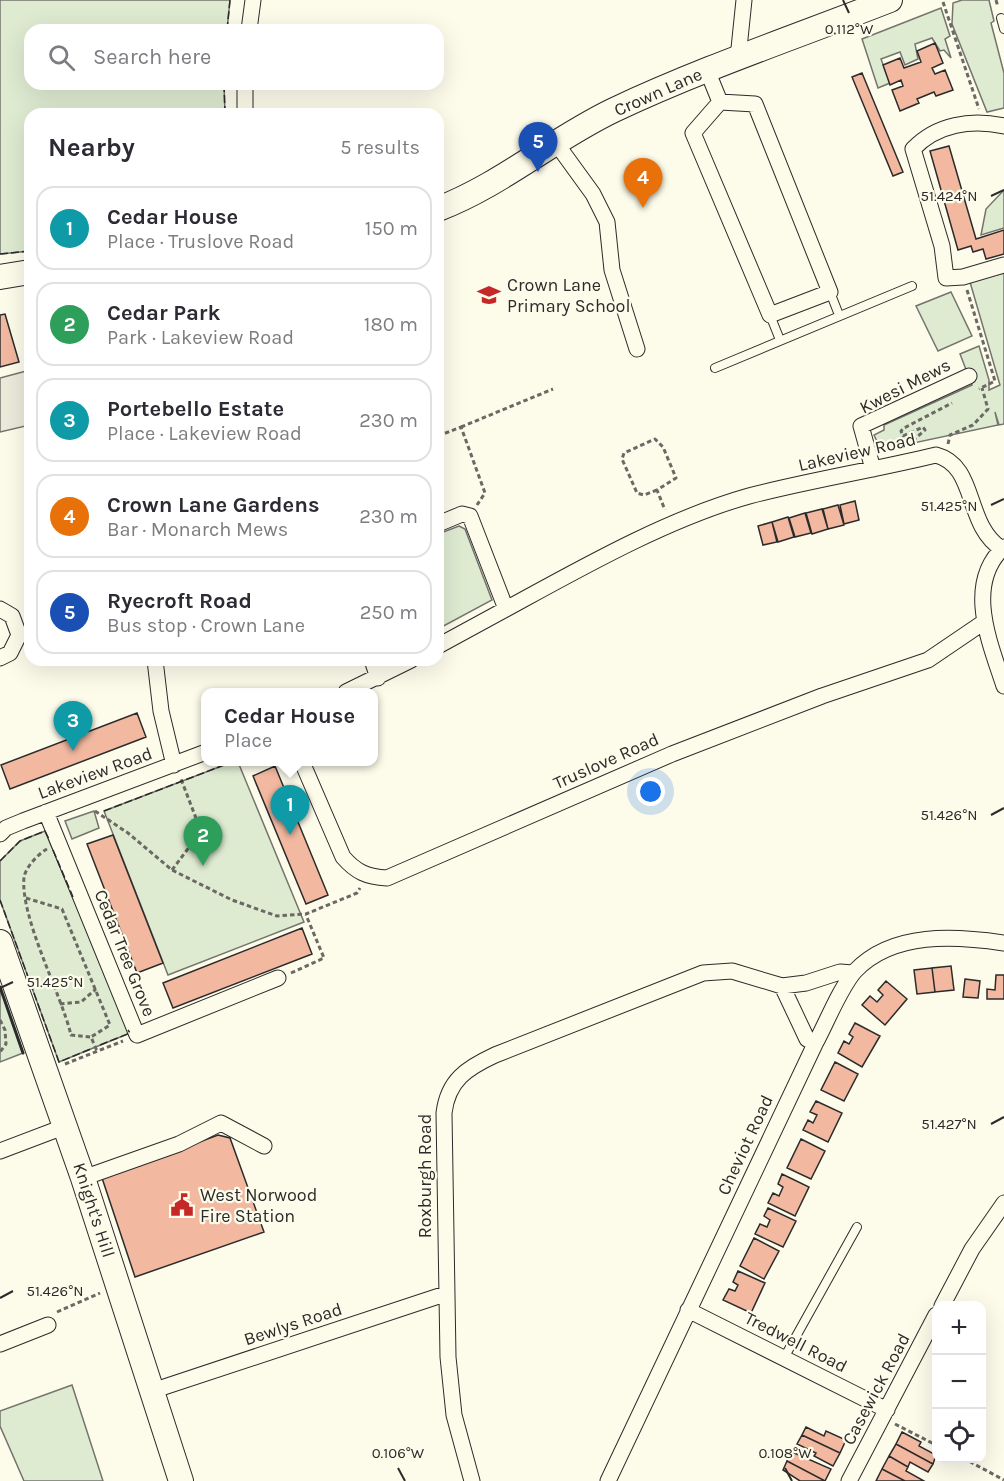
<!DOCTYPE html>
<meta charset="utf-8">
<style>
:root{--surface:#fff;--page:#f2f2f3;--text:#2b2b33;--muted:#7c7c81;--line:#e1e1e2;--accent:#1a73e8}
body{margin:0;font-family:Karla,sans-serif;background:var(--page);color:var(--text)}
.controls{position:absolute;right:18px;bottom:18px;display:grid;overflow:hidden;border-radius:12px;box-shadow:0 6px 24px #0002}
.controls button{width:54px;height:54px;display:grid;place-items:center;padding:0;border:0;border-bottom:2px solid var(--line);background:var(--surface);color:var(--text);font:30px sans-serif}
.you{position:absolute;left:651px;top:792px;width:21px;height:21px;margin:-15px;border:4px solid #fff;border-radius:50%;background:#1a73e8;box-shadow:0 0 0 9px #1a73e833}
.badge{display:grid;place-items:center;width:39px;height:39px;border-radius:50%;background:var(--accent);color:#fff;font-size:20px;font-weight:700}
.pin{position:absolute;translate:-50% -50px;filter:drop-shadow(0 2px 3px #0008)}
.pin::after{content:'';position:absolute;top:32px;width:21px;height:18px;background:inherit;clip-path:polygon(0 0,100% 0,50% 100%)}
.popup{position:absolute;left:201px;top:688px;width:177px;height:78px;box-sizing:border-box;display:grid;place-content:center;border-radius:12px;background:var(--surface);filter:drop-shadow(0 2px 4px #0005);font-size:20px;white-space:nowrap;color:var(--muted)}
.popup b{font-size:22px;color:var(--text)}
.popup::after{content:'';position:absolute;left:50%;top:100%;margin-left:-12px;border:12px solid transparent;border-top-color:var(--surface)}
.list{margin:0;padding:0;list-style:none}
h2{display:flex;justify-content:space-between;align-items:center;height:78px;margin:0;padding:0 24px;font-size:26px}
h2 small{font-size:20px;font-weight:400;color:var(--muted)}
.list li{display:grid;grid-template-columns:39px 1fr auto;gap:18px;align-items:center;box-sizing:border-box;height:84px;margin:0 12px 12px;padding:0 12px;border:2px solid var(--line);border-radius:18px}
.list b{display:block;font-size:22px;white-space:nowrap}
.list p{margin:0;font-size:20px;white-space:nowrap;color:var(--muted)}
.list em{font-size:20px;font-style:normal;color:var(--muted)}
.icon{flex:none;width:33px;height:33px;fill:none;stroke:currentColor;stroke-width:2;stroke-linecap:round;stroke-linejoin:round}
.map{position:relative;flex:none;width:1004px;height:1481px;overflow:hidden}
.search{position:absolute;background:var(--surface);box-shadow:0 6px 24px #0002;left:24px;top:24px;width:420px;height:66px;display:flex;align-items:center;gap:15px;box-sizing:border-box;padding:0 21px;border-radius:18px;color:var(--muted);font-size:22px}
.panel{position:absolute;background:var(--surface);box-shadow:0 6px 24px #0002;left:24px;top:108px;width:420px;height:558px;border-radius:18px}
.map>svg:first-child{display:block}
.green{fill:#deebd1;stroke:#74746e;stroke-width:1.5}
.parking{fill:#eceadb;stroke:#74746e;stroke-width:1.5}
.building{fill:#f2b8a0;stroke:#2b2b2b;stroke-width:1.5}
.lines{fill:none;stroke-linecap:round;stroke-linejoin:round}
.lane-casing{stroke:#2b2b2b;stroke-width:10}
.street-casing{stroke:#2b2b2b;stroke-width:17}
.primary-casing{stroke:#2b2b2b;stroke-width:26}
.path{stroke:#6a6964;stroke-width:3;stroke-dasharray:4.5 3;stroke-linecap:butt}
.lane{stroke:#fdfbea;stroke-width:8}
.street{stroke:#fdfbea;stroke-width:15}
.primary{stroke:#fdfbea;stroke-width:24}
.fence{stroke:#2b2b2b;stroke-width:1.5;stroke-dasharray:8 3;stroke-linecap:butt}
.wall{stroke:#2b2b2b;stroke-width:3}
.ticks{fill:none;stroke:#2b2b2b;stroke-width:2}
.labels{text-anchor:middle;stroke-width:4.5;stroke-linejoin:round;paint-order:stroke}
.street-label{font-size:18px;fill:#2b2b2b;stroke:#fdfbea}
.poi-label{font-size:18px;fill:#2b2b2b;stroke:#fdfbea;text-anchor:start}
.ticks-label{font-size:15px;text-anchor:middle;fill:#2b2b2b;stroke:#fdfbea;stroke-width:4.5;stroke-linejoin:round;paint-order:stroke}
</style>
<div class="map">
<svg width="1004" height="1481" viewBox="0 0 1004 1481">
<rect width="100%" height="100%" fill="#fdfbea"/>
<path class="green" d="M 0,0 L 230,0 L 227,30 L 30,30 L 30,84 L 224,84 L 225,114 L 30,114 L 30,251 L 0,254 Z
M 962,0 L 989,0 L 994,21 L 991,23 L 1004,73 L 1004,108 L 987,112 L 952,24 L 953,3 Z
M 941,8 L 950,36 L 945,39 L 951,58 L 944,50 L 940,51 L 932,38 L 915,44 L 918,59 L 905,65 L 900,52 L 881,59 L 890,83 L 878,88 L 862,39 Z
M 1004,190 L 1004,228 L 981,235 L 986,209 Z
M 1004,273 L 1004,424 L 999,425 L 995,412 L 998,425 L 881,450 L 874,435 L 884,430 L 884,425 L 972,385 L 960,354 L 979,346 L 989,380 L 989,390 L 1000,385 L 970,282 Z
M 951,292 L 972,336 L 938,351 L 916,306 Z
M 459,526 L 465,529 L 492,600 L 438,629 L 438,534 Z
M 232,762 L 238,762 L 304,922 L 168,975 L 104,811 Z
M 94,811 L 99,828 L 72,839 L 65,821 Z
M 45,831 L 130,1033 L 59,1062 L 0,900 L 0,861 L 20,841 Z
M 0,987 L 23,1053 L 0,1062 Z
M 72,1385 L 103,1481 L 24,1481 L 0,1426 L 0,1411 Z"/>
<path class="parking" d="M 30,370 L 30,425 L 0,432 L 0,378 Z"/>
<path class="building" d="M 935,43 L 943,63 L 932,68 L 935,74 L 945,70 L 953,90 L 936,96 L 934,92 L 917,99 L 919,103 L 900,111 L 892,90 L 903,86 L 901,80 L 890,85 L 883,65 L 900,58 L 904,68 L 921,62 L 917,51 Z
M 862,73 L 903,172 L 893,176 L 852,77 Z
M 949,146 L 976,239 L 1004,230 L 1004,254 L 986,259 L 983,249 L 973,252 L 971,246 L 958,250 L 930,151 Z
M 5,314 L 19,362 L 0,367 L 0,315 Z
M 855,501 L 859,520 L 844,524 L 840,505 Z
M 838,505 L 844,525 L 828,529 L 823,509 Z
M 822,509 L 828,529 L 812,534 L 806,513 Z
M 805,513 L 811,533 L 795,537 L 789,518 Z
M 788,517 L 794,537 L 778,542 L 772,522 Z
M 772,522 L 777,542 L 763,545 L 758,526 Z
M 137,713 L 146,737 L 10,789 L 1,765 Z
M 275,766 L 328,895 L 306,904 L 253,776 Z
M 113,835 L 163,963 L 137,973 L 87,844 Z
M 302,928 L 312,954 L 173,1008 L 163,983 Z
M 951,966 L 954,990 L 935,992 L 932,968 Z
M 932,968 L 935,992 L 917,994 L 914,970 Z
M 996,975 L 1004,975 L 1004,999 L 987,999 L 987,989 L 995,990 Z
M 965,979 L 980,981 L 978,998 L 963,997 Z
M 886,981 L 907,999 L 885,1025 L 862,1005 L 870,996 L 877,1002 L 883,995 L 878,990 Z
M 855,1023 L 880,1036 L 862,1067 L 838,1053 L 844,1041 L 849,1044 L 853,1037 L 849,1034 Z
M 835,1062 L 858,1074 L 844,1101 L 821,1090 Z
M 816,1101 L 842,1113 L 828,1142 L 803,1130 L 808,1120 L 813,1123 L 817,1115 L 810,1112 Z
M 218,1135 L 230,1138 L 264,1232 L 135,1277 L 102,1178 Z
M 801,1139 L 825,1151 L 811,1179 L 787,1168 Z
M 782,1174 L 809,1187 L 795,1216 L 768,1203 L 773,1193 L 779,1196 L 783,1187 L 778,1184 Z
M 768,1208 L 796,1221 L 783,1247 L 755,1234 L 760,1224 L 767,1227 L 770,1220 L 764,1216 Z
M 754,1238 L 779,1251 L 764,1279 L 740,1266 Z
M 738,1271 L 765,1283 L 751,1313 L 723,1300 L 729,1289 L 735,1291 L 738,1285 L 733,1282 Z
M 806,1427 L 824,1436 L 826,1431 L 846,1440 L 840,1453 L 802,1435 Z
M 902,1432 L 921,1442 L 919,1446 L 936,1455 L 933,1464 L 896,1444 Z
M 802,1435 L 840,1453 L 833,1466 L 814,1456 L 816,1453 L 797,1444 Z
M 896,1444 L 933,1464 L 928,1472 L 910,1462 L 908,1467 L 889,1456 Z
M 792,1452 L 831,1469 L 825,1481 L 787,1461 Z
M 889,1456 L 908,1467 L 906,1471 L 924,1481 L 905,1481 L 882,1469 Z
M 787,1461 L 825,1481 L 800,1481 L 783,1470 Z
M 882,1469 L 905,1481 L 876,1481 Z"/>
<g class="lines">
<g class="lane-casing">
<path id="lane" d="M 1001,18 L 1004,29
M 830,292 L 839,315
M 770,315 L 780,340
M 715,368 L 912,286
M 784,1358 L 857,1227"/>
</g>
<g class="street-casing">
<path id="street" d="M 249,30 L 253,0
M 738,58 L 744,0
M 707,70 L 720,102 L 755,104 L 830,292 L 770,315 L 693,133 L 720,102
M 245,84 L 245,114
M 1004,126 C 971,119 937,124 913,149 L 942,246 L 946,278 L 963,277 L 1004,265
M 556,143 L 593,194 L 607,222 L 612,270 L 637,349
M 873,469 L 861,426 L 969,376
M 438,524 L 462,514 L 470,516 L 506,609 C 581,568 667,519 749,496 C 811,480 874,470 936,455 C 978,466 964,525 1002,549
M 1004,547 C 964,584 990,643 1004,686
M 0,609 L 12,616 L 19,635 L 10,653 L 0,658
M 438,646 L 506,609
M 155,660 L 161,711 L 174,765
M 372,660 L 378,678
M 346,692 L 411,660
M 302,762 L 343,857 C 356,872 367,877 387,878 L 672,754 L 822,696 L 928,660 L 984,622
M 46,812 L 137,1035 L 278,978
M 0,834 L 6,828 L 23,821 L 206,752
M 782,986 L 807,1039 L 815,1044
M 0,1151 L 66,1126
M 83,1178 L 179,1144 L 221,1123 L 264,1146
M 942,1306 L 972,1249 L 1004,1203
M 688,1310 L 887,1410
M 0,1344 L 48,1325
M 152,1391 L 445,1294
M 472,1481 L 454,1415 L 448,1357 L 444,1113 C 448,1080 467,1068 495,1055 L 703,973 L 732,971 L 782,986 L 806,983 L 840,972 L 853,973
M 608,1481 L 815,1044 C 827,1022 840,988 855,971 C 893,931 956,936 1004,943
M 849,1481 L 936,1315"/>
</g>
<g class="primary-casing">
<path id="primary" d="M 438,209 C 501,185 553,139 614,110 C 703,68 798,36 890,0
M 0,277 L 30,272
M 0,942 L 83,1178 L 181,1481"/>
</g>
<path class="path" d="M 996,0 L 998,7
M 943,2 L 979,109
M 967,290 L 995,381 L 979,389
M 461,427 L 553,389
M 438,436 L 461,427 L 485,493 L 477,505
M 948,444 L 950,435 L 973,425 L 988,409 L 982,388
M 910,447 L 910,443 L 925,430 L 923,427 L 903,436 L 901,431 L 904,428 L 952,403
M 657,490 L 644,495 L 637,493 L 622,459 L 624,453 L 655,439 L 663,447 L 676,478 L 657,490 L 665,510
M 95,811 L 128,833 L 172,870 L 232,900 L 277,916 L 306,914 L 357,893 L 360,888
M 47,849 C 38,854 26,867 24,877 C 20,918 61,993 71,1035 L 91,1037 L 97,1051
M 172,870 L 193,842 L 199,826 L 181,779
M 26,898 L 62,909 L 110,1025 L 91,1037
M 291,973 L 324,958 L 306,915
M 60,1004 L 81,1002 L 96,989
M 0,1020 L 5,1030 L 6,1044 L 0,1052
M 65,1064 L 123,1041
M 57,1312 L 100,1293
M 895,1424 L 936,1445
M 963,1458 L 1004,1480"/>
<use href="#lane" class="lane"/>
<use href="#street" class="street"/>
<use href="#primary" class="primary"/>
<path class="fence" d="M 227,30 L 230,0
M 224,84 L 225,114
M 0,254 L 30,251
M 104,811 L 232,762
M 53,850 L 73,897
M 0,861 L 20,841 L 45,831 L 49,839
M 0,900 L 59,1062 L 93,1048
M 100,1045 L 130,1033 L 128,1030"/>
<path class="wall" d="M 0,987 L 23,1053"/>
</g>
<path class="ticks" d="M 843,0 L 849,13M 991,196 L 1004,190M 991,505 L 1004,499M 991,815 L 1004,808M 0,988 L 13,982M 991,1124 L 1004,1117M 0,1298 L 13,1291M 398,1468 L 405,1481M 785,1468 L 792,1481"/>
<defs>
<g id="school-bare" transform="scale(1.8)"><path d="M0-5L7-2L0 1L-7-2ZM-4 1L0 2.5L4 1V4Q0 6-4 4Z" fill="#c62828" stroke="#fdfbea" stroke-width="2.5" paint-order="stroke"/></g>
<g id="civic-bare" transform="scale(1.8)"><path d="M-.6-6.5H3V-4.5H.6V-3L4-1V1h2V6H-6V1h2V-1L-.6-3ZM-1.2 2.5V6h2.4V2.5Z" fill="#c62828" stroke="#fdfbea" stroke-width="2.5" paint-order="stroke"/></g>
</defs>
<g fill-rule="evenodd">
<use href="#school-bare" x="489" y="295"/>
<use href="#civic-bare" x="182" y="1205"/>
</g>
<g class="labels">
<g class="street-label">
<text transform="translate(658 92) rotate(-24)" y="6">Crown Lane</text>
<text transform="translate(905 386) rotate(-27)" y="6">Kwesi Mews</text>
<text transform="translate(857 452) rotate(-13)" y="6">Lakeview Road</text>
<text transform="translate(606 761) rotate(-24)" y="6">Truslove Road</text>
<text transform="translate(95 773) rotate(-20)" y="6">Lakeview Road</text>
<text transform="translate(125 953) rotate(68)" y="6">Cedar Tree Grove</text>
<text transform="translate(745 1145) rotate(-65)" y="6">Cheviot Road</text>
<text transform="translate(425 1176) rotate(-90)" y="6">Roxburgh Road</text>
<text transform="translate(94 1210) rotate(72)" y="6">Knight's Hill</text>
<text transform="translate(293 1324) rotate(-18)" y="6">Bewlys Road</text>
<text transform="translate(796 1342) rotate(27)" y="6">Tredwell Road</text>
<text transform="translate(876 1389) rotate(-62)" y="6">Casewick Road</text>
</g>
<g class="poi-label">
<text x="507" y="291">Crown Lane<tspan x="507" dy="21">Primary School</tspan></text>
<text x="200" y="1201">West Norwood<tspan x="200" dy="21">Fire Station</tspan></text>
</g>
</g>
<g class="ticks-label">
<text x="849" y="34">0.112°W</text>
<text x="949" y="201">51.424°N</text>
<text x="949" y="511">51.425°N</text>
<text x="949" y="820">51.426°N</text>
<text x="55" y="987">51.425°N</text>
<text x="949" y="1129">51.427°N</text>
<text x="55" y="1296">51.426°N</text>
<text x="398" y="1458">0.106°W</text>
<text x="785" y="1458">0.108°W</text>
</g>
</svg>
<div class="controls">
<button>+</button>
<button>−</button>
<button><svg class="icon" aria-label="locate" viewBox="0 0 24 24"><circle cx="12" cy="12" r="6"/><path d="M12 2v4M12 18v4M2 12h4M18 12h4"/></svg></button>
</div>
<div class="you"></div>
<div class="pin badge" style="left:290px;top:835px;background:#0f9aa8">1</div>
<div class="popup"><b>Cedar House</b>Place</div>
<div class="pin badge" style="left:203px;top:866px;background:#2e9e5b">2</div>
<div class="pin badge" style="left:73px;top:751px;background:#0f9aa8">3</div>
<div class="pin badge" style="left:643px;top:208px;background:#e8710a">4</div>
<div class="pin badge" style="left:538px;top:172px;background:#1a4fb4">5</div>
<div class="search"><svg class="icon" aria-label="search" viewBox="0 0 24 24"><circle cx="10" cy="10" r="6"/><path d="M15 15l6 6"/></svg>Search here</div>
<section class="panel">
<h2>Nearby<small>5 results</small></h2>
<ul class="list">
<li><span class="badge" style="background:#0f9aa8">1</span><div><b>Cedar House</b><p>Place · Truslove Road</p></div><em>150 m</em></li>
<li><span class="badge" style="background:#2e9e5b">2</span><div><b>Cedar Park</b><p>Park · Lakeview Road</p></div><em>180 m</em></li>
<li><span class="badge" style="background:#0f9aa8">3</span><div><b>Portebello Estate</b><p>Place · Lakeview Road</p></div><em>230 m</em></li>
<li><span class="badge" style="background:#e8710a">4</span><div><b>Crown Lane Gardens</b><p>Bar · Monarch Mews</p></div><em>230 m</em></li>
<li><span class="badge" style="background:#1a4fb4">5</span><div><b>Ryecroft Road</b><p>Bus stop · Crown Lane</p></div><em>250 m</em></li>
</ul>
</section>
</div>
